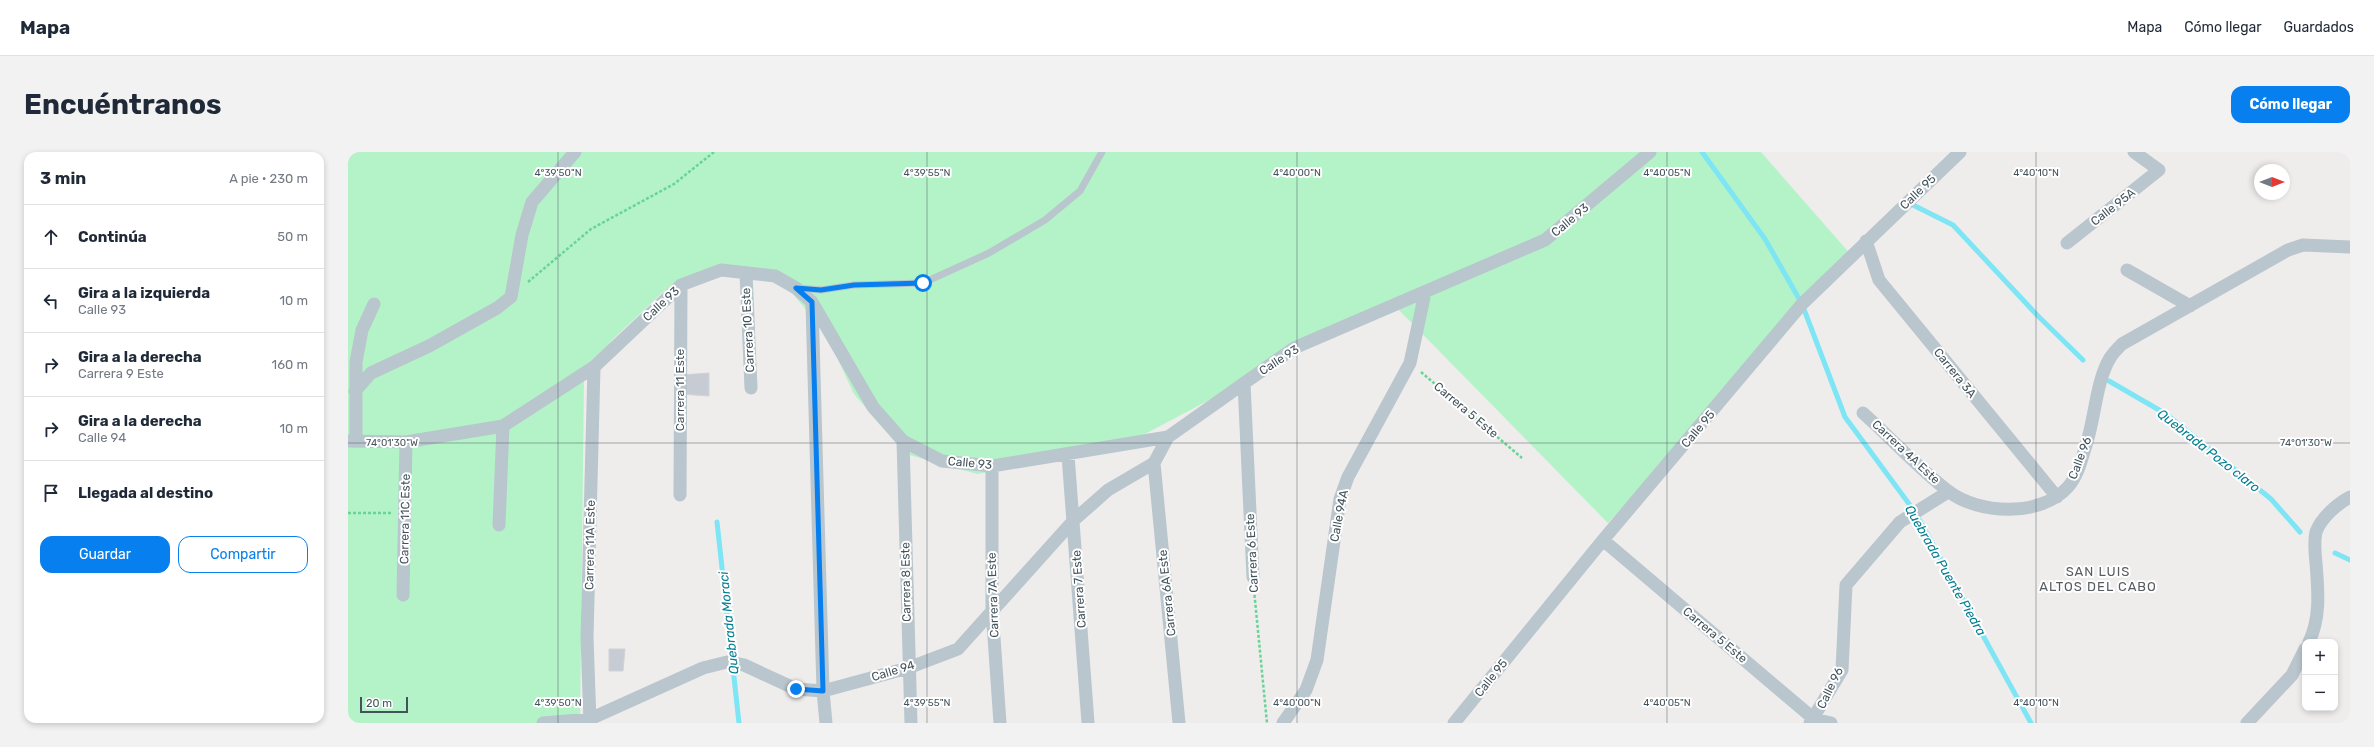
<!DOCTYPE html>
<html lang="es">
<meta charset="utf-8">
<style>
:root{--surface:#fff;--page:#f2f2f3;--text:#1f2937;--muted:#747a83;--line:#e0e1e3;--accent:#077fee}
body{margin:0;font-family:Rubik,sans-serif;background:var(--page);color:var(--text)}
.controls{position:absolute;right:12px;bottom:12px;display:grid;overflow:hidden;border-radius:8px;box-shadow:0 2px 6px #0003}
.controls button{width:36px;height:36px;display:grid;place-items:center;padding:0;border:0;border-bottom:1px solid var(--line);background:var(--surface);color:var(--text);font:20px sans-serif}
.compass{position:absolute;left:1906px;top:12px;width:36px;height:36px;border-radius:50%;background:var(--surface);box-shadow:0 2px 6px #0003;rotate:90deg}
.scale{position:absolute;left:12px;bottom:10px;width:48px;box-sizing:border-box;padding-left:4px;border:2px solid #43525b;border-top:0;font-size:11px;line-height:14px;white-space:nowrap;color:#43525b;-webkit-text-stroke:3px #fff;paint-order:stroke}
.stop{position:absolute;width:12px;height:12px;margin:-9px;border:3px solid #077fee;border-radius:50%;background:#fff}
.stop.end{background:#077fee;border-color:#fff;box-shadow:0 1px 4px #0008}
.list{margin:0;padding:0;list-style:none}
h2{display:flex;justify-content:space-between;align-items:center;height:52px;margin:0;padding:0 16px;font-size:17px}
h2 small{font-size:13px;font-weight:400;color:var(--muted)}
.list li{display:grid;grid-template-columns:26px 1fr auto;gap:12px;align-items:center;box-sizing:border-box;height:64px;padding:0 16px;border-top:1px solid var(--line)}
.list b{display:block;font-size:15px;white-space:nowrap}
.list p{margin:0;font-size:13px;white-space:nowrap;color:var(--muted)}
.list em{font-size:13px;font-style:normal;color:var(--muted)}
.actions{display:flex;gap:8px;padding:12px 16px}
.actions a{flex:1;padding:9px 0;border:1px solid var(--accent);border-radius:12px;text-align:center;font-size:14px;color:var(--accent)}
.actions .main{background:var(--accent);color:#fff}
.icon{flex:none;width:22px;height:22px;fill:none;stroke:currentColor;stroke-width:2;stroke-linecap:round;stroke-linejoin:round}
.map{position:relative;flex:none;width:2002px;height:571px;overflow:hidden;border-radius:12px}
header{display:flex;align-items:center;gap:24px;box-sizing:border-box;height:56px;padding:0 20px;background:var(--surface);border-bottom:1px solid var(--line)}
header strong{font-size:19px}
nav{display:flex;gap:22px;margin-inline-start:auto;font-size:14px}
.intro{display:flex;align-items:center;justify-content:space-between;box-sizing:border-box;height:96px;padding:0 24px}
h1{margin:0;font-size:28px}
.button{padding:10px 18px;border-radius:12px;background:var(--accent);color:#fff;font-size:14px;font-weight:700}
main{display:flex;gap:24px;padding:0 24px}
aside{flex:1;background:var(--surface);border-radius:12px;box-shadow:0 2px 6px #0003}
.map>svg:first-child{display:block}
.green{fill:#b4f3c7}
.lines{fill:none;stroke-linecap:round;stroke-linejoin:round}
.stream{stroke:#7de5f4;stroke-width:5}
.building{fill:#c7cbd3;stroke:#cfd3d9}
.path{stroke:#69d497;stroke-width:2.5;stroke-dasharray:3 2;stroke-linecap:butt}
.lane{stroke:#b9c6cd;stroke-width:7}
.street{stroke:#b9c6cd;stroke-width:13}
.route{stroke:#077fee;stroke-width:5}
.ticks{fill:none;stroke:#43525b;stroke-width:1;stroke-opacity:0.45}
.labels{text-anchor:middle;stroke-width:4;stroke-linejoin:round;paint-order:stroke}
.street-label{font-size:12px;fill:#43525b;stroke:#fff}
.water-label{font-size:13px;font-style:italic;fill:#037f91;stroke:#fff}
.neighbourhood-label{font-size:13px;letter-spacing:1px;fill:#585d62;stroke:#fff}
.ticks-label{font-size:10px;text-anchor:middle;fill:#43525b;stroke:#fff;stroke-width:4;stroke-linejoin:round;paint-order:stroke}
</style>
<header>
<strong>Mapa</strong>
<nav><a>Mapa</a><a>Cómo llegar</a><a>Guardados</a></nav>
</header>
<div class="intro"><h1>Encuéntranos</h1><a class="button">Cómo llegar</a></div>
<main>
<aside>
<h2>3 min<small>A pie · 230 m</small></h2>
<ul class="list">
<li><svg class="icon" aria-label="ahead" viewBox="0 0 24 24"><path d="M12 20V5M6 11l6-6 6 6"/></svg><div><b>Continúa</b></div><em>50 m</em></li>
<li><svg class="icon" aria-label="left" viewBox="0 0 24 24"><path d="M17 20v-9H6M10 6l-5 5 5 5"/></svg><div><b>Gira a la izquierda</b><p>Calle 93</p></div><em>10 m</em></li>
<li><svg class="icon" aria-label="right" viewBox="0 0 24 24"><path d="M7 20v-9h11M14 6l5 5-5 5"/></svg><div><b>Gira a la derecha</b><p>Carrera 9 Este</p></div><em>160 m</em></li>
<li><svg class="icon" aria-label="right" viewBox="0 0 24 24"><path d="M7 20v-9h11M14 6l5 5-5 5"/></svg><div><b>Gira a la derecha</b><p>Calle 94</p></div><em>10 m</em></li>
<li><svg class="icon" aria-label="arrive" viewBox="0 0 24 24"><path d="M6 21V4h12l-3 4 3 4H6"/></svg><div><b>Llegada al destino</b></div></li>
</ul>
<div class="actions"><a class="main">Guardar</a><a>Compartir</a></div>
</aside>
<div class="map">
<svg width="2002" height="571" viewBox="0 0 2002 571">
<rect width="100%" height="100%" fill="#efecec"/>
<path class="green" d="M 0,0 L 1413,0 L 1505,105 L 1260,371 L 1044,151 L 797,282 L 700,311 L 629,322 L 558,302 L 506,242 L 478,182 L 435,130 L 375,116 L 316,139 L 264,188 L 236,228 L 232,571 L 0,571 Z"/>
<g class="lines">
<path class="stream" d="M 1354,0 L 1417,87 L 1454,152 L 1497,265 L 1567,360 L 1683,571
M 1563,52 L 1605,73 L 1689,163 L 1735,208
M 1761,229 L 1818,262 L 1923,347 L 1952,380
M 369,370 L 391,571
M 1987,401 L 2002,408"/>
</g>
<path class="building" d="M 361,221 L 361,244 L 333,242 L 333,223 Z
M 261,497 L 277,497 L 275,519 L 261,519 Z"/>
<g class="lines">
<path class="path" d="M 180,130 L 243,77 L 326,32 L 366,0
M 1073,220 L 1174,306
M 0,361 L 44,361
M 906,438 L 919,571"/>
<path class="lane" d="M 449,136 L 473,138 L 506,133 L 575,131 L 641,101 L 697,68 L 732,39 L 754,0"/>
<path class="street" d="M 1518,89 L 1531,128 L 1709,345
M 1719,91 L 1811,18 L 1786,0
M 1779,118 L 1842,154
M 398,121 L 403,236
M 464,152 L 475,539 L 478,571
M 896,231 L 905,425
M 7,239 L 23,221 L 81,194 L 149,156 L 163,145 L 174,83 L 184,50 L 227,0
M 1515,261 C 1543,286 1570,316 1600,339 C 1631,363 1693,365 1720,335 C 1730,324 1734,306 1738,293 C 1747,267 1748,229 1762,206 C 1765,201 1770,196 1774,192 L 1940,98 L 1955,93 L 2002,95
M 0,289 L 58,290 L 155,274 L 246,215 L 333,133 L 373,118 L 427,124 L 448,136 L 464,150 L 525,255 L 555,289 L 594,309 L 644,314 L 820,285 L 946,196 L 1197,88 L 1302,0
M 8,289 L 8,210 L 14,178 L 26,152
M 555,289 L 563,571
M 720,303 L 740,571
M 806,311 L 831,571
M 644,314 L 644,457 L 652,571
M 332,343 L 333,133
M 151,373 L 155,274
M 1255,388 L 1466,567 L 1483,571
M 55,443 L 58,290
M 1961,490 C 1973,465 1970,438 1968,411 C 1967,402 1966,389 1968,380 C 1973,366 1989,352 2002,345
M 195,571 L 242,567 L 355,516 L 379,510 L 396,513 L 448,537 L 475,539 L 560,516 L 610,497 L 726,368 L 760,338 L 806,311 L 820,285
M 242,571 L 239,485 L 246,215
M 935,571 L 958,538 L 969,508 L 992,347 L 1000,325 L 1062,211 L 1077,141
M 1106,571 L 1255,388 L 1454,152 L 1612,0
M 1462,571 L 1494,518 L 1498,433 L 1552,370 L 1600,340
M 1899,571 L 1944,523 L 1957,497"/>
</g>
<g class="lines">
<path class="route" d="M 448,537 L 475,539 L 464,150 L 448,136 L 473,138 L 506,133 L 575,131"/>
</g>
<path class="ticks" d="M 210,0 L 210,571M 579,0 L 579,571M 949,0 L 949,571M 1319,0 L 1319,571M 1688,0 L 1688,571M 0,291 L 2002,291"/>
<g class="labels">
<g class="street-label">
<text transform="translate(1570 40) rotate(-44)" y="4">Calle 95</text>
<text transform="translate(1765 55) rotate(-38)" y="4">Calle 95A</text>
<text transform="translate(1222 68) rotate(-40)" y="4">Calle 93</text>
<text transform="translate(313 152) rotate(-43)" y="4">Calle 93</text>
<text transform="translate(400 178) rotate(-93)" y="4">Carrera 10 Este</text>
<text transform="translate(931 208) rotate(-33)" y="4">Calle 93</text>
<text transform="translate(1607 221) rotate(51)" y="4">Carrera 3A</text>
<text transform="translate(332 238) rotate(-90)" y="4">Carrera 11 Este</text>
<text transform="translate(1118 258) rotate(40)" y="4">Carrera 5 Este</text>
<text transform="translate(1350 277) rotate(-50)" y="4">Calle 95</text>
<text transform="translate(1558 300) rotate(43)" y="4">Carrera 4A Este</text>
<text transform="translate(1732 306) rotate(-69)" y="4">Calle 96</text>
<text transform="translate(622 311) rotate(5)" y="4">Calle 93</text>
<text transform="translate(991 364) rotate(-79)" y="4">Calle 94A</text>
<text transform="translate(57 367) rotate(-89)" y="4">Carrera 11C Este</text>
<text transform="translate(242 393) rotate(-89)" y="4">Carrera 11A Este</text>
<text transform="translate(904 401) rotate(-93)" y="4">Carrera 6 Este</text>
<text transform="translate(558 430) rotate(-91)" y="4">Carrera 8 Este</text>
<text transform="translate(731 437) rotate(-94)" y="4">Carrera 7 Este</text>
<text transform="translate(819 441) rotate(-96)" y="4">Carrera 6A Este</text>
<text transform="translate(645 443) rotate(-92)" y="4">Carrera 7A Este</text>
<text transform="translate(1367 483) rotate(40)" y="4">Carrera 5 Este</text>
<text transform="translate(545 519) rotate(-17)" y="4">Calle 94</text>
<text transform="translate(1143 526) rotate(-51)" y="4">Calle 95</text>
<text transform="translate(1482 536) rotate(-64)" y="4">Calle 96</text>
</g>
<g class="water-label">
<text transform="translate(1861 298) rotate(38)" y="5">Quebrada Pozo claro</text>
<text transform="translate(1598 418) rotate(60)" y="5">Quebrada Puente Piedra</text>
<text transform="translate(380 471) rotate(-96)" y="5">Quebrada Moraci</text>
</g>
<g class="neighbourhood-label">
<text x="1750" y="424">SAN LUIS<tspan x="1750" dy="15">ALTOS DEL CABO</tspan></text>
</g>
</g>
<g class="ticks-label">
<text x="210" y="24">4°39'50"N</text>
<text x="579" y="24">4°39'55"N</text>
<text x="949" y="24">4°40'00"N</text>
<text x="1319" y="24">4°40'05"N</text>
<text x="1688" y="24">4°40'10"N</text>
<text x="1958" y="294">74°01'30"W</text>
<text x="44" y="294">74°01'30"W</text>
<text x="210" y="554">4°39'50"N</text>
<text x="579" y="554">4°39'55"N</text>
<text x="949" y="554">4°40'00"N</text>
<text x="1319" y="554">4°40'05"N</text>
<text x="1688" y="554">4°40'10"N</text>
</g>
</svg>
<div class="controls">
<button>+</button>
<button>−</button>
</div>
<svg class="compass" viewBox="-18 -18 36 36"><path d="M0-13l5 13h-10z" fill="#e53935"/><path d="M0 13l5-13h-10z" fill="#747a83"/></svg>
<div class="scale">20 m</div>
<div class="stop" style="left:575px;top:131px"></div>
<div class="stop end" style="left:448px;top:537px"></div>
</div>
</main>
